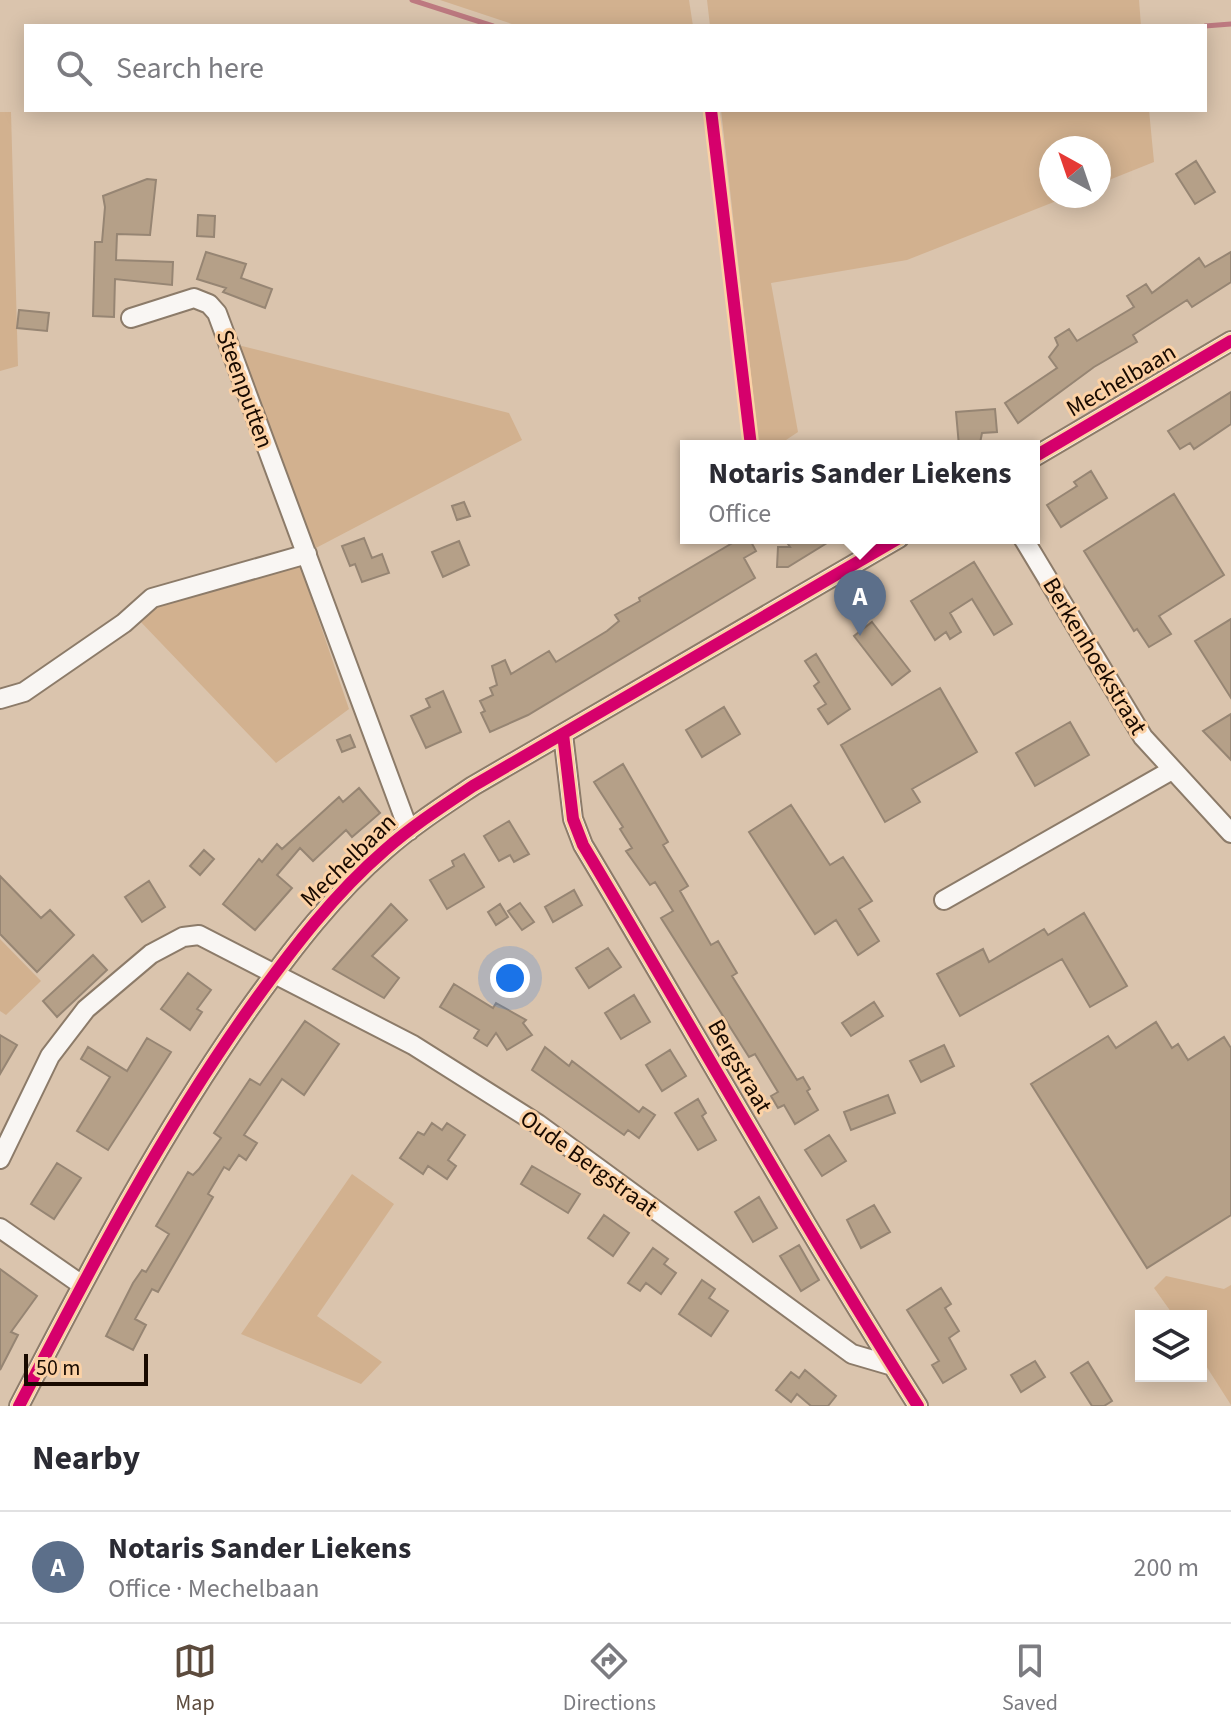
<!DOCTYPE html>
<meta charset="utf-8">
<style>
:root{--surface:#fff;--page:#f2f2f3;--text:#2b2b33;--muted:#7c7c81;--line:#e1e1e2;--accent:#5c4b3d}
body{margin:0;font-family:"Source Sans 3",sans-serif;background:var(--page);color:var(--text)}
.controls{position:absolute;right:24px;bottom:24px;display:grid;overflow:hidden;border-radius:0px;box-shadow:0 4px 20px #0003}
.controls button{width:72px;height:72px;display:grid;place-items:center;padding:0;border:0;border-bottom:2px solid var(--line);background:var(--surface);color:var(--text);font:40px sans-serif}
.compass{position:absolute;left:1039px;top:136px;width:72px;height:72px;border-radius:50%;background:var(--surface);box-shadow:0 4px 20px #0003;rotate:320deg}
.scale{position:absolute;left:24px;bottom:20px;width:124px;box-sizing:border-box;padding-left:8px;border:4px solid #180a00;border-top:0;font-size:22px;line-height:28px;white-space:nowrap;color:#180a00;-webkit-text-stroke:6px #fbd1a5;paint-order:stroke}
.you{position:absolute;left:510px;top:978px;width:28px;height:28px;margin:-20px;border:6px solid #fff;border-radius:50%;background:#1a73e8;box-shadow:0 0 0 12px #1a73e833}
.badge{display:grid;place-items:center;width:52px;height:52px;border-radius:50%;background:var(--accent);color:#fff;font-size:26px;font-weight:700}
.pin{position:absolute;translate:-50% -66px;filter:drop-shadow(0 2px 4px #0008)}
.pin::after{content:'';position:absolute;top:42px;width:28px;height:24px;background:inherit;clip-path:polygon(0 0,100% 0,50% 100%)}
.popup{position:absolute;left:680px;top:440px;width:360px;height:104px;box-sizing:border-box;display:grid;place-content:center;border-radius:0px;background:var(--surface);filter:drop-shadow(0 2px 6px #0005);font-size:26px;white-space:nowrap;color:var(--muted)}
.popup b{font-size:30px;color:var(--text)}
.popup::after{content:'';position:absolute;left:50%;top:100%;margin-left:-16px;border:16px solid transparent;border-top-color:var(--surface)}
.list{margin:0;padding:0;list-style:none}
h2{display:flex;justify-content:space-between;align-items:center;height:104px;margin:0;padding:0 32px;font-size:34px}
h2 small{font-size:26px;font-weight:400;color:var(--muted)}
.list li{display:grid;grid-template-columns:52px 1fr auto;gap:24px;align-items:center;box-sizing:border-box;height:112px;padding:0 32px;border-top:2px solid var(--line)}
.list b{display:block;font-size:30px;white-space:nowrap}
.list p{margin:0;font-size:26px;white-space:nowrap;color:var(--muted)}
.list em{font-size:26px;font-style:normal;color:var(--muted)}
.icon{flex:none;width:44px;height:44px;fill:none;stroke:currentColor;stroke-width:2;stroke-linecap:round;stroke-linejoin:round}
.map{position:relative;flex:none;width:1231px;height:1406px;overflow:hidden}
.search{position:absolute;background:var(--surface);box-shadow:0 4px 20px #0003;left:24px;right:24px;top:24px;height:88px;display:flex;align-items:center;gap:20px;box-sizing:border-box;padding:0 28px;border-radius:0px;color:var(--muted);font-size:30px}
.sheet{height:216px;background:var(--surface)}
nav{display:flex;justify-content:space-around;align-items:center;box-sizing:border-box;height:112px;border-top:2px solid var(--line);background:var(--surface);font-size:22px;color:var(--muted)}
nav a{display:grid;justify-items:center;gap:4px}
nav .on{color:var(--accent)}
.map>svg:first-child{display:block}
.green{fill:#d2b18f}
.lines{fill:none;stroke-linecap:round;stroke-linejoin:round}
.stream{stroke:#bd7980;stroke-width:5}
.building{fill:#b5a088;stroke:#968573;stroke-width:2}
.minor-casing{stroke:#8c7b69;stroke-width:22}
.minor{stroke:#f9f6f3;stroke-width:18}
.cycleway-casing{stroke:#fbd1a5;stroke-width:17}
.cycleway{stroke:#d6006c;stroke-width:12}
.labels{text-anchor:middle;stroke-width:6;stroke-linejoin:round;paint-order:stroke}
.street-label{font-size:24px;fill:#180a00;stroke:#fbd1a5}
</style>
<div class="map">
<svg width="1231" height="1406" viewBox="0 0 1231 1406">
<rect width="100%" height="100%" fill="#dac4ad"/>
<path class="green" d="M 440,0 L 689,0 L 693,26 L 518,26 Z
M 707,0 L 1139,0 L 1141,26 L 710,26 Z
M 721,110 L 1149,110 L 1154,162 L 1099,184 L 1099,148 L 1051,148 L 1051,196 L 1069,196 L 907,260 L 771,283 L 798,432 L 777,446 L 759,446 Z
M 0,112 L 11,112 L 18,366 L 0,371 Z
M 234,344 L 509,413 L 522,440 L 314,549 Z
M 300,565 L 349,709 L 276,763 L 138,619 L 165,602 Z
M 0,939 L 41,981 L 6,1015 L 0,1011 Z
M 352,1174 L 394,1204 L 317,1316 L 382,1362 L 361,1384 L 241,1334 Z
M 1166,1276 L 1224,1289 L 1231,1285 L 1231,1405 L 1201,1358 L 1201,1316 L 1174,1316 L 1154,1288 Z"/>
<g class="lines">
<path class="stream" d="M 412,0 L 493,26
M 1205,26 L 1231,24"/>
</g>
<path class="building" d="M 1196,161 L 1215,192 L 1195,204 L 1176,174 Z
M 147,179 L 156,180 L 150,235 L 117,234 L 116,260 L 173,262 L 172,285 L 115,279 L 114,317 L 93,316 L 95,242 L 102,242 L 105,207 L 103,196 Z
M 198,215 L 215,216 L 214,237 L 197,236 Z
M 206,252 L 246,264 L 241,278 L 272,289 L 265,308 L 223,292 L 226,288 L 197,279 Z
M 1231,252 L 1231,282 L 1192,307 L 1187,300 L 1133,335 L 1137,342 L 1094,367 L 1018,423 L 1005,403 L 1057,368 L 1049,357 L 1058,345 L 1055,338 L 1069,329 L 1077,341 L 1134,307 L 1127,296 L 1146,284 L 1152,293 L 1199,258 L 1205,267 Z
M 19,310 L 49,313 L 47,331 L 17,328 Z
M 1231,392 L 1231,424 L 1194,449 L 1190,443 L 1180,449 L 1168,431 Z
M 995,409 L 997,432 L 982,433 L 980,443 L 975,446 L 959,446 L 956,412 Z
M 1091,471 L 1107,498 L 1061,527 L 1047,505 L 1077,486 L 1074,482 Z
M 1174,494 L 1224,575 L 1159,616 L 1171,634 L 1149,647 L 1137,629 L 1134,631 L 1084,551 Z
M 464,502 L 470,516 L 457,520 L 452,506 Z
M 364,538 L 372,558 L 382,554 L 389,573 L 362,582 L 355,564 L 350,566 L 342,546 Z
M 741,538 L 749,538 L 756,551 L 744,558 L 755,578 L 528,715 L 490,732 L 481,713 L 485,711 L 480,701 L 493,695 L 490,688 L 497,685 L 492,666 L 505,660 L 511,674 L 549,651 L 556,662 L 607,631 L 619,621 L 615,615 L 640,601 L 639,598 Z
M 784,538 L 835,538 L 788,567 L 777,567 L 778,547 L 790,547 Z
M 459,541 L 469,565 L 443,577 L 432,552 Z
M 974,562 L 1012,624 L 994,635 L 972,599 L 950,613 L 961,632 L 950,639 L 946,632 L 935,640 L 911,601 Z
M 1231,619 L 1231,698 L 1195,641 Z
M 872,622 L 910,671 L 892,685 L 854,636 Z
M 816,654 L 850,709 L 828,724 L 818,709 L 826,704 L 814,686 L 819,682 L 805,661 Z
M 940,688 L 977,752 L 912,789 L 920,802 L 885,822 L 841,745 Z
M 443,691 L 461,732 L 426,748 L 411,716 L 430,707 L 426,699 Z
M 724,707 L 740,734 L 702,757 L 686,730 Z
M 1231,714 L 1231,760 L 1203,731 Z
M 1070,722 L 1089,755 L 1035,786 L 1016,753 Z
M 350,735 L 355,747 L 342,752 L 337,740 Z
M 623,764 L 668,842 L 663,845 L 688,886 L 680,891 L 711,945 L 718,941 L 737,973 L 732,976 L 797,1080 L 803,1077 L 810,1089 L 807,1091 L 818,1110 L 795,1124 L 784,1105 L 778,1108 L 771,1096 L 778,1092 L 755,1054 L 749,1057 L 661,918 L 673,911 L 655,882 L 650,885 L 626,851 L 632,848 L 620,829 L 623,827 L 594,782 Z
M 359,788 L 380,813 L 352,837 L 346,830 L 313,861 L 300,848 L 277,875 L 292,888 L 255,930 L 223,904 L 259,859 L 262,862 L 277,844 L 282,849 L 339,797 L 343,802 Z
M 791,805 L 830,865 L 843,857 L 872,901 L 859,909 L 879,941 L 858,955 L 836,920 L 815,934 L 749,832 Z
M 509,821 L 529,854 L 514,862 L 510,855 L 499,861 L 484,836 Z
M 204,850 L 214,859 L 200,875 L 190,866 Z
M 464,854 L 484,887 L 447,909 L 430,880 L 454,866 L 452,861 Z
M 0,876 L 41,918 L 50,910 L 74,935 L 37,972 L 0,934 Z
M 149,881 L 165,907 L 142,922 L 125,897 Z
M 574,890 L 582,905 L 553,922 L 545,907 Z
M 520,903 L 534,922 L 522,930 L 508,911 Z
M 391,904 L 407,920 L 372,956 L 399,978 L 384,998 L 333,969 Z
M 500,904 L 508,917 L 496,925 L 488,912 Z
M 1084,913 L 1127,986 L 1090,1007 L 1062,959 L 960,1016 L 937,974 L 983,949 L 989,962 L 1044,929 L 1048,935 Z
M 608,948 L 621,967 L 589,988 L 576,968 Z
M 93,955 L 107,970 L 57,1017 L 43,1001 Z
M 188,973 L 211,990 L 197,1009 L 202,1012 L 190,1030 L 161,1009 Z
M 454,984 L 493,1008 L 496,1003 L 526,1020 L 523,1023 L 532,1035 L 507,1050 L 496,1033 L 487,1046 L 474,1038 L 479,1030 L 440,1007 Z
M 634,995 L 650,1022 L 621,1039 L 605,1013 Z
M 874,1002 L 883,1016 L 851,1036 L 842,1023 Z
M 305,1021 L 339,1044 L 304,1095 L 282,1079 L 244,1135 L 257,1143 L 246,1160 L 239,1155 L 229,1170 L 224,1167 L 208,1194 L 213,1197 L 158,1292 L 152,1289 L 135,1319 L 146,1325 L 133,1350 L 106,1336 L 133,1283 L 142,1270 L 146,1272 L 169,1234 L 156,1226 L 188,1172 L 193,1175 L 199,1169 L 221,1138 L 214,1133 L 250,1079 L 260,1085 Z
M 1156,1022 L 1172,1048 L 1178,1044 L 1188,1060 L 1224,1037 L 1231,1048 L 1231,1215 L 1147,1268 L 1031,1084 L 1108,1036 L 1116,1048 Z
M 0,1035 L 17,1045 L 0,1074 Z
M 147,1038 L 171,1052 L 108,1150 L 77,1131 L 110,1077 L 81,1059 L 88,1047 L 127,1071 Z
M 944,1045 L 954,1066 L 921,1082 L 910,1061 Z
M 545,1047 L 569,1066 L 572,1061 L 639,1112 L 643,1107 L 655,1115 L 639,1138 L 628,1130 L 624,1135 L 532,1070 Z
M 670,1050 L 686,1076 L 662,1091 L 646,1065 Z
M 888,1095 L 895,1113 L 851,1130 L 844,1112 Z
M 698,1099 L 706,1113 L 702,1116 L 716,1140 L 698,1150 L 675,1113 Z
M 432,1123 L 442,1130 L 447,1123 L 465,1135 L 448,1160 L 456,1166 L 447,1179 L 428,1166 L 423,1174 L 400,1158 L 418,1132 L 424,1135 Z
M 829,1135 L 846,1161 L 822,1176 L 805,1150 Z
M 57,1163 L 81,1178 L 54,1219 L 31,1204 Z
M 532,1166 L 580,1194 L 568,1213 L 521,1184 Z
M 759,1197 L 777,1228 L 753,1242 L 735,1212 Z
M 874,1205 L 890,1232 L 861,1248 L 847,1220 Z
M 604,1215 L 629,1233 L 613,1256 L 588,1238 Z
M 799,1245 L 819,1280 L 801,1291 L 780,1256 Z
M 653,1248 L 668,1259 L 664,1264 L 676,1273 L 661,1294 L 646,1283 L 640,1291 L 628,1283 Z
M 0,1269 L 37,1296 L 11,1332 L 18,1335 L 0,1370 Z
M 702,1280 L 715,1289 L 709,1298 L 728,1311 L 711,1336 L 679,1314 Z
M 941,1288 L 951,1304 L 945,1308 L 959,1331 L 949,1338 L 966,1369 L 943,1383 L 932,1365 L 939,1361 L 907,1310 Z
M 1035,1361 L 1045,1377 L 1021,1392 L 1011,1375 Z
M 1088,1362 L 1112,1401 L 1104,1406 L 1092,1406 L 1071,1373 Z
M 805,1370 L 836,1396 L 828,1406 L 811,1406 L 797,1394 L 791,1402 L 776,1390 L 791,1372 L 799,1378 Z"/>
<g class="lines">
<g class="minor-casing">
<path id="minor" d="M 131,318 L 194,298 L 209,304 L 217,313 L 409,831
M 1034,457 L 1231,341
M 1023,538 L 1143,737 L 1231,833
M 0,699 L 24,692 L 124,623 L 152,598 L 307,554
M 563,734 L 573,819 L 583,845 C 695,1032 801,1222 918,1406
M 944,900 L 1172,770
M 0,1159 L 50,1056 L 86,1009 L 151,954 L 183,937 L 199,935 L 413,1045 L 538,1124 L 852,1354 L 893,1366
M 0,1228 L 82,1285
M 19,1406 C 91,1267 163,1129 254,1002 C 293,948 334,894 385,850 C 412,826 443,806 473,786 L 899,538"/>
</g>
<use href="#minor" class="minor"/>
<g class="cycleway-casing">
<path id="cycleway" d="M 711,110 L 751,446
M 1034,457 L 1231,341
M 563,734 L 573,819 L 583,845 C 695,1032 801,1222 918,1406
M 19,1406 C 91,1267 163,1129 254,1002 C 293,948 334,894 385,850 C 412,826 443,806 473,786 L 899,538"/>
</g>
<use href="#cycleway" class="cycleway"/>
</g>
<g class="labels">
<g class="street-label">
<text transform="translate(1121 380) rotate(-30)" y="8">Mechelbaan</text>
<text transform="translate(245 389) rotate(70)" y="8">Steenputten</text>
<text transform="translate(1095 656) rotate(59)" y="8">Berkenhoekstraat</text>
<text transform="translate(348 860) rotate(-44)" y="8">Mechelbaan</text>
<text transform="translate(740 1066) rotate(60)" y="8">Bergstraat</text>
<text transform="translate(589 1163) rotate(36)" y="8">Oude Bergstraat</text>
</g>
</g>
</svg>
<div class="controls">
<button><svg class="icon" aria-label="layers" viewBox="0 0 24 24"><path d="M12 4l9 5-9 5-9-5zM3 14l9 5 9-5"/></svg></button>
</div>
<svg class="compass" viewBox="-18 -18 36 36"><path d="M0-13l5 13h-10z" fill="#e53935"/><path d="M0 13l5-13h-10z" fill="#7c7c81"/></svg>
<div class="scale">50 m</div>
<div class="you"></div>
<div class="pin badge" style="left:860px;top:636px;background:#5c6f8a">A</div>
<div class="popup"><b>Notaris Sander Liekens</b>Office</div>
<div class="search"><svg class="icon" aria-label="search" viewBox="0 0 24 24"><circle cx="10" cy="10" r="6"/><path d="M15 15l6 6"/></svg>Search here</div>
</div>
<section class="sheet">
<h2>Nearby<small></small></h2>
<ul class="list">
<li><span class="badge" style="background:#5c6f8a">A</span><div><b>Notaris Sander Liekens</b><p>Office · Mechelbaan</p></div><em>200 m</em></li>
</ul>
</section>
<nav>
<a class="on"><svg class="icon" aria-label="map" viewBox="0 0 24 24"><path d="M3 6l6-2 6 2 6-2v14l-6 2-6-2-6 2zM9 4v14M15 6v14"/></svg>Map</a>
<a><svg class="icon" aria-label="directions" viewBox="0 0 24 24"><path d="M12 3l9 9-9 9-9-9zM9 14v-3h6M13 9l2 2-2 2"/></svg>Directions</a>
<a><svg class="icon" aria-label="saved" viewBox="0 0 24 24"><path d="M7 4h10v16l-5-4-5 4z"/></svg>Saved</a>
</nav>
